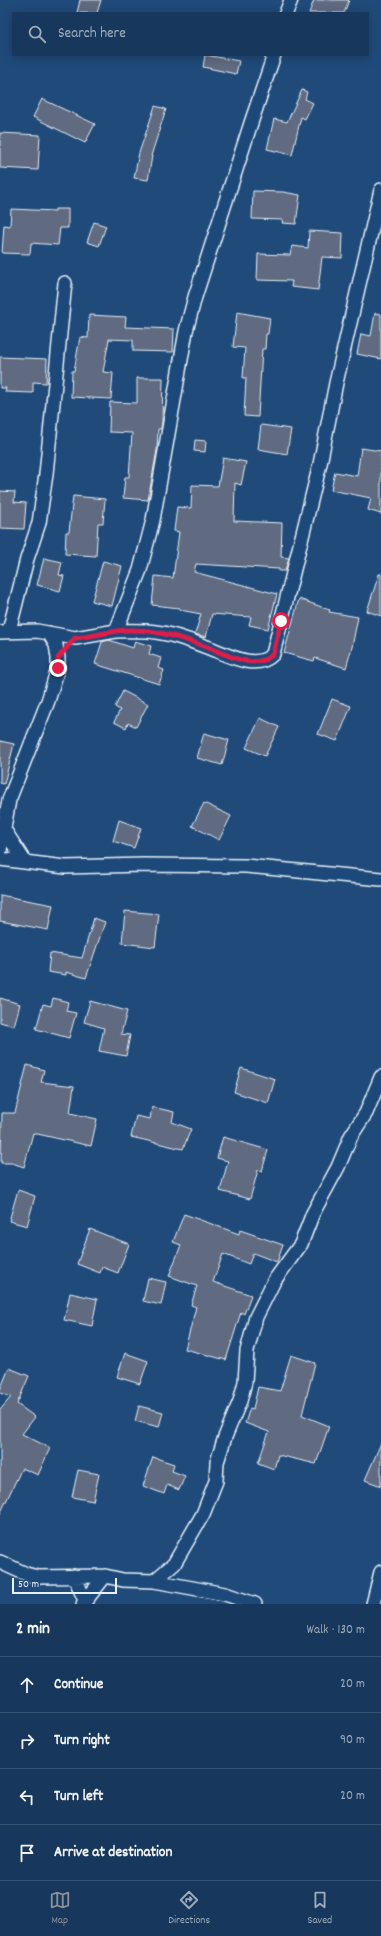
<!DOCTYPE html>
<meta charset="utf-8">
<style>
:root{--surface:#17385c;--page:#244365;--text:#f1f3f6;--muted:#9eacbb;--line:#365272;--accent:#8c9099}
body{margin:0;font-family:Dekko,sans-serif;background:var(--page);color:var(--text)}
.scale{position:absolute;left:12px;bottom:10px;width:105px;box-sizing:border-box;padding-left:4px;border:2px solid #e8f1f8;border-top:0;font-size:11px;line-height:14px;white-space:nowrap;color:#e8f1f8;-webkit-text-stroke:3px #1f4a7a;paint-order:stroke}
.stop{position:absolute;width:12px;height:12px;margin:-9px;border:3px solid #e11d48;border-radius:50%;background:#fff}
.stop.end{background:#e11d48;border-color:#fff;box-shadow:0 1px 4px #0008}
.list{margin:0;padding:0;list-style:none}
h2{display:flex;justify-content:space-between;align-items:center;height:52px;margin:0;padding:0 16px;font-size:17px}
h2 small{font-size:13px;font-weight:400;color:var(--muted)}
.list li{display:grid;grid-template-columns:26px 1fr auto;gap:12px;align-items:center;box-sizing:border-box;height:56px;padding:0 16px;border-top:1px solid var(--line)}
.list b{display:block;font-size:15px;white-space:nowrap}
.list em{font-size:13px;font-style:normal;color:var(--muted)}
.icon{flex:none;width:22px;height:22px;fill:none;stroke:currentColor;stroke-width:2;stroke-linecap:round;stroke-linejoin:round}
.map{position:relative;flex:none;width:381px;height:1604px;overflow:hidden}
.search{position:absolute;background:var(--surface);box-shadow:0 2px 10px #0003;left:12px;right:12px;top:12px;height:44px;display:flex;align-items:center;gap:10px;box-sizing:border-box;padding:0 14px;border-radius:0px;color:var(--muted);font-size:15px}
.sheet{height:276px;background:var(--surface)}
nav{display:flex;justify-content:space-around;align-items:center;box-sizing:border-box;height:56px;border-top:1px solid var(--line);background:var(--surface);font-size:11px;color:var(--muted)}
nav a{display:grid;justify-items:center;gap:2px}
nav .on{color:var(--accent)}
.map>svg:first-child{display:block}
.building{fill:#606b80;stroke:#e8f1f8}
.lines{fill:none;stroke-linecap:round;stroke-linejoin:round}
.minor-casing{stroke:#e8f1f8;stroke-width:16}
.minor{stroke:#1f4a7a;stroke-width:13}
.route{stroke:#e11d48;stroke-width:5}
</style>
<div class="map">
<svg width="381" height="1604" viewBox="0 0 381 1604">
<rect width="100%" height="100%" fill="#1f4a7a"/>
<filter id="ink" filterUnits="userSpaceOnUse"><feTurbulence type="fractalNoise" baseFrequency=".025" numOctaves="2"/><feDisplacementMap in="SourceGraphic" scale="8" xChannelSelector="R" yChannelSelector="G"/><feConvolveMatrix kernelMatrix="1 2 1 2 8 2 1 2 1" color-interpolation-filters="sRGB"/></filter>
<g filter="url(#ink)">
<path class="building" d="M 80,0 L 101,0 L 97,13 L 77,13 Z
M 314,0 L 349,0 L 344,13 L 309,13 Z
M 205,55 L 239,61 L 236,74 L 203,67 Z
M 302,90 L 307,92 L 305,99 L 313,103 L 305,119 L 301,117 L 292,155 L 267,149 L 274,119 L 287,122 Z
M 42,99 L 95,124 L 85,143 L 33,117 Z
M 155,106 L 166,109 L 151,156 L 152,156 L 148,180 L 134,178 L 139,153 Z
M 0,133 L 40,135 L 38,170 L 0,168 Z
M 253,191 L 283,192 L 300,195 L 296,224 L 282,223 L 283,220 L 252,219 Z
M 11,209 L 55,211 L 55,209 L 68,209 L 68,228 L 60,228 L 58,245 L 31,243 L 30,254 L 2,253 L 4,225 L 10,226 Z
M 94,222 L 106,226 L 99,246 L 87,242 Z
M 309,231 L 343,233 L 342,258 L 322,257 L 318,290 L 291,287 L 292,281 L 257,280 L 258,254 L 290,255 L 292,246 L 308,248 Z
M 237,312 L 270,318 L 268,334 L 266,334 L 265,349 L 262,349 L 258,417 L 244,416 L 246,378 L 243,378 L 245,348 L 233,347 Z
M 375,313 L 381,314 L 381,359 L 357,354 L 361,334 L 371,336 Z
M 89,315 L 126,317 L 125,327 L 174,329 L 173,352 L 133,351 L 133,340 L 109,339 L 103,372 L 113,373 L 111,399 L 71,397 L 72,371 L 74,371 L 80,337 L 88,338 Z
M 0,357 L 47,359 L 46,383 L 33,382 L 33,393 L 5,392 L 6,388 L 0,388 Z
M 137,378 L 163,378 L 162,422 L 161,429 L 158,429 L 157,450 L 148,500 L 123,498 L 125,477 L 129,477 L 132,433 L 109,432 L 110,402 L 137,403 Z
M 261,425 L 291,429 L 287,454 L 258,449 Z
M 195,440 L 206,441 L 205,452 L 194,451 Z
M 361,448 L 381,451 L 381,514 L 368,510 L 371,498 L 331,490 L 335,472 L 357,476 Z
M 223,458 L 246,462 L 241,485 L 235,483 L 234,521 L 282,523 L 281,557 L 289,558 L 285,571 L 279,571 L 279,569 L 196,564 L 194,572 L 277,594 L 268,629 L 249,625 L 251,617 L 212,614 L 206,637 L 195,634 L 201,614 L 180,610 L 180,608 L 152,605 L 155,576 L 173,578 L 179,532 L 174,531 L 177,507 L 191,508 L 192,485 L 218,486 Z
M 0,491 L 15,492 L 14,502 L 26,503 L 24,529 L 0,528 Z
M 73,496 L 105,499 L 103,523 L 98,523 L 96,556 L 65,554 L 66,532 L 69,532 Z
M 44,558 L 62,562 L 59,575 L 64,576 L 60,591 L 37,585 Z
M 103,561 L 122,566 L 112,606 L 92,601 Z
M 379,574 L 381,574 L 381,616 L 367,611 Z
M 299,599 L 330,610 L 329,612 L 358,617 L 352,647 L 346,668 L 315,658 L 314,661 L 284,653 Z
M 109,640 L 133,648 L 135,641 L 151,646 L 149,654 L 161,658 L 158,668 L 164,670 L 159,684 L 95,664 L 102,642 Z
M 123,691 L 148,704 L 136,727 L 128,723 L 126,728 L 114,722 L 120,710 L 115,707 Z
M 332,699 L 351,706 L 337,741 L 318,734 Z
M 260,718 L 279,727 L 265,756 L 246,748 Z
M 204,733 L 229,740 L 222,765 L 197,758 Z
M 0,741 L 14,744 L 4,784 L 0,783 Z
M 204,803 L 231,816 L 219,840 L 192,826 Z
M 119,820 L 141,828 L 134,848 L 113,841 Z
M 0,895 L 53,905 L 48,930 L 0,921 Z
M 125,911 L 159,914 L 155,947 L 122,943 Z
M 94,918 L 105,922 L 86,978 L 66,972 L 66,975 L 48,972 L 50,953 L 82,958 Z
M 0,998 L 20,1004 L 14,1026 L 0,1022 Z
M 53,998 L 68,1002 L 66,1011 L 76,1013 L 69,1038 L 36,1029 L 43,1004 L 51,1006 Z
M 90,1001 L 127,1011 L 121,1034 L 130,1035 L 126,1056 L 99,1051 L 104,1028 L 84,1022 Z
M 27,1065 L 44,1070 L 41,1082 L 74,1086 L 70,1113 L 97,1119 L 91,1146 L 33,1133 L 24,1167 L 12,1163 L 1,1163 L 2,1113 L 15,1113 Z
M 241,1068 L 275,1079 L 268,1103 L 234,1092 Z
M 152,1107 L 174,1112 L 172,1122 L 191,1129 L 183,1149 L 131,1137 L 136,1116 L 150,1119 Z
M 223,1137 L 268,1150 L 262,1171 L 258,1170 L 250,1199 L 220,1191 L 228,1161 L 217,1158 Z
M 18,1190 L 35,1196 L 27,1226 L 9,1221 Z
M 184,1214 L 239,1234 L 240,1230 L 283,1245 L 277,1262 L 253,1253 L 249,1264 L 223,1254 L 213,1282 L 251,1295 L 244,1314 L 241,1312 L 226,1360 L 185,1349 L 196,1307 L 191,1305 L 197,1286 L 169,1276 L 181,1245 L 173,1242 Z
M 90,1229 L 129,1244 L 118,1273 L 102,1267 L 100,1273 L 77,1264 Z
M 148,1278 L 166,1282 L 161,1305 L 143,1301 Z
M 70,1293 L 97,1299 L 92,1326 L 64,1320 Z
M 125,1353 L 148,1361 L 140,1384 L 117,1377 Z
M 291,1355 L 315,1363 L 302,1415 L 329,1426 L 316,1464 L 278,1455 L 274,1469 L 258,1463 L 269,1432 L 245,1423 L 250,1408 L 253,1409 L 258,1387 L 280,1391 Z
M 9,1368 L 29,1376 L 17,1404 L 35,1417 L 22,1434 L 50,1448 L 38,1475 L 22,1468 L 0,1514 L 0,1410 L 11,1397 L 0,1393 L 0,1390 Z
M 139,1406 L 163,1412 L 159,1427 L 135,1421 Z
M 381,1443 L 381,1486 L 365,1480 Z
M 153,1457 L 174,1464 L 172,1471 L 185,1476 L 179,1490 L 167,1485 L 164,1494 L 143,1486 Z
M 78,1470 L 99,1474 L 93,1501 L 72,1497 Z"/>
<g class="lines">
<g class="minor-casing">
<path id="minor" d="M 286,13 L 291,0
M 9,631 L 27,559 L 39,523 L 46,474 L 65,283
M 116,631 C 130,631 143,630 156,632 C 172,634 189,640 204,646 C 223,652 255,673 273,654 L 320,464 L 336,383 L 381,190
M 0,632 L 37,631 L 75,638 L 116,631 L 140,570 L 153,520 L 186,331 L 195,297 L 251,123 L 274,55
M 5,831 L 25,862
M 0,850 L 9,800 L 48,701 L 58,668 L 58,658 L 56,645 L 49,633
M 0,859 L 65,867 L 143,865 L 246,866 L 381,879
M 0,1562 L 26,1574 L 37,1577 L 105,1576 L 123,1580 L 154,1581 L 225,1594 L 255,1604
M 74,1576 L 85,1600
M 154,1581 L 174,1564 L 203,1514 L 216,1481 L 217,1462 L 225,1437 L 240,1401 L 245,1382 L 247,1351 L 256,1317 L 274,1281 L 301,1244 L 313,1213 L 338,1167 L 351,1136 L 366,1113 L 381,1077
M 83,1604 L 105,1576
M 373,1604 L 381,1572"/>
</g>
<use href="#minor" class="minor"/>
</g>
</g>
<g class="lines" filter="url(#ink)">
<path class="route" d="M 58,668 L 58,658 L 75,638 C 89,637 103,633 117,631 C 147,627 176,636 204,646 C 223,652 255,673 273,654 L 281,621"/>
</g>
</svg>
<div class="scale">50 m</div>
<div class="stop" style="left:281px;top:621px"></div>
<div class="stop end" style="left:58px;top:668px"></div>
<div class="search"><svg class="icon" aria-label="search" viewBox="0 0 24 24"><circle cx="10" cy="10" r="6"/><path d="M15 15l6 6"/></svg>Search here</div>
</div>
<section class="sheet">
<h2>2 min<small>Walk · 130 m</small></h2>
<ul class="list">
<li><svg class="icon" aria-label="ahead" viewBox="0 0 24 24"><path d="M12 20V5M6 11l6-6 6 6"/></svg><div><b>Continue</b></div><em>20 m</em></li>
<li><svg class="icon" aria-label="right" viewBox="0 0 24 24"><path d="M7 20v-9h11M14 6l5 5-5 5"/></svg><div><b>Turn right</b></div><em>90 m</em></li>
<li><svg class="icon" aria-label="left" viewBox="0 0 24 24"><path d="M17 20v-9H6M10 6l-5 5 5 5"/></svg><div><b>Turn left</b></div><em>20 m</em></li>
<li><svg class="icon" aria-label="arrive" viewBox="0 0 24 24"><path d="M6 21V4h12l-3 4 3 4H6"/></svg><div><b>Arrive at destination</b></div></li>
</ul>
</section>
<nav>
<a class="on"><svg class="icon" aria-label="map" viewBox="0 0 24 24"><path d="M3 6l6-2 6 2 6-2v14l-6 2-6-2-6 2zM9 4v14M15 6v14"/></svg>Map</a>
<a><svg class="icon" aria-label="directions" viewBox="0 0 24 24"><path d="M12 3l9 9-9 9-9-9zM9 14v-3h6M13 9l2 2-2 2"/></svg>Directions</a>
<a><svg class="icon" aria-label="saved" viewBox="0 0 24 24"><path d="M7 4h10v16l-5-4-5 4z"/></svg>Saved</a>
</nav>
